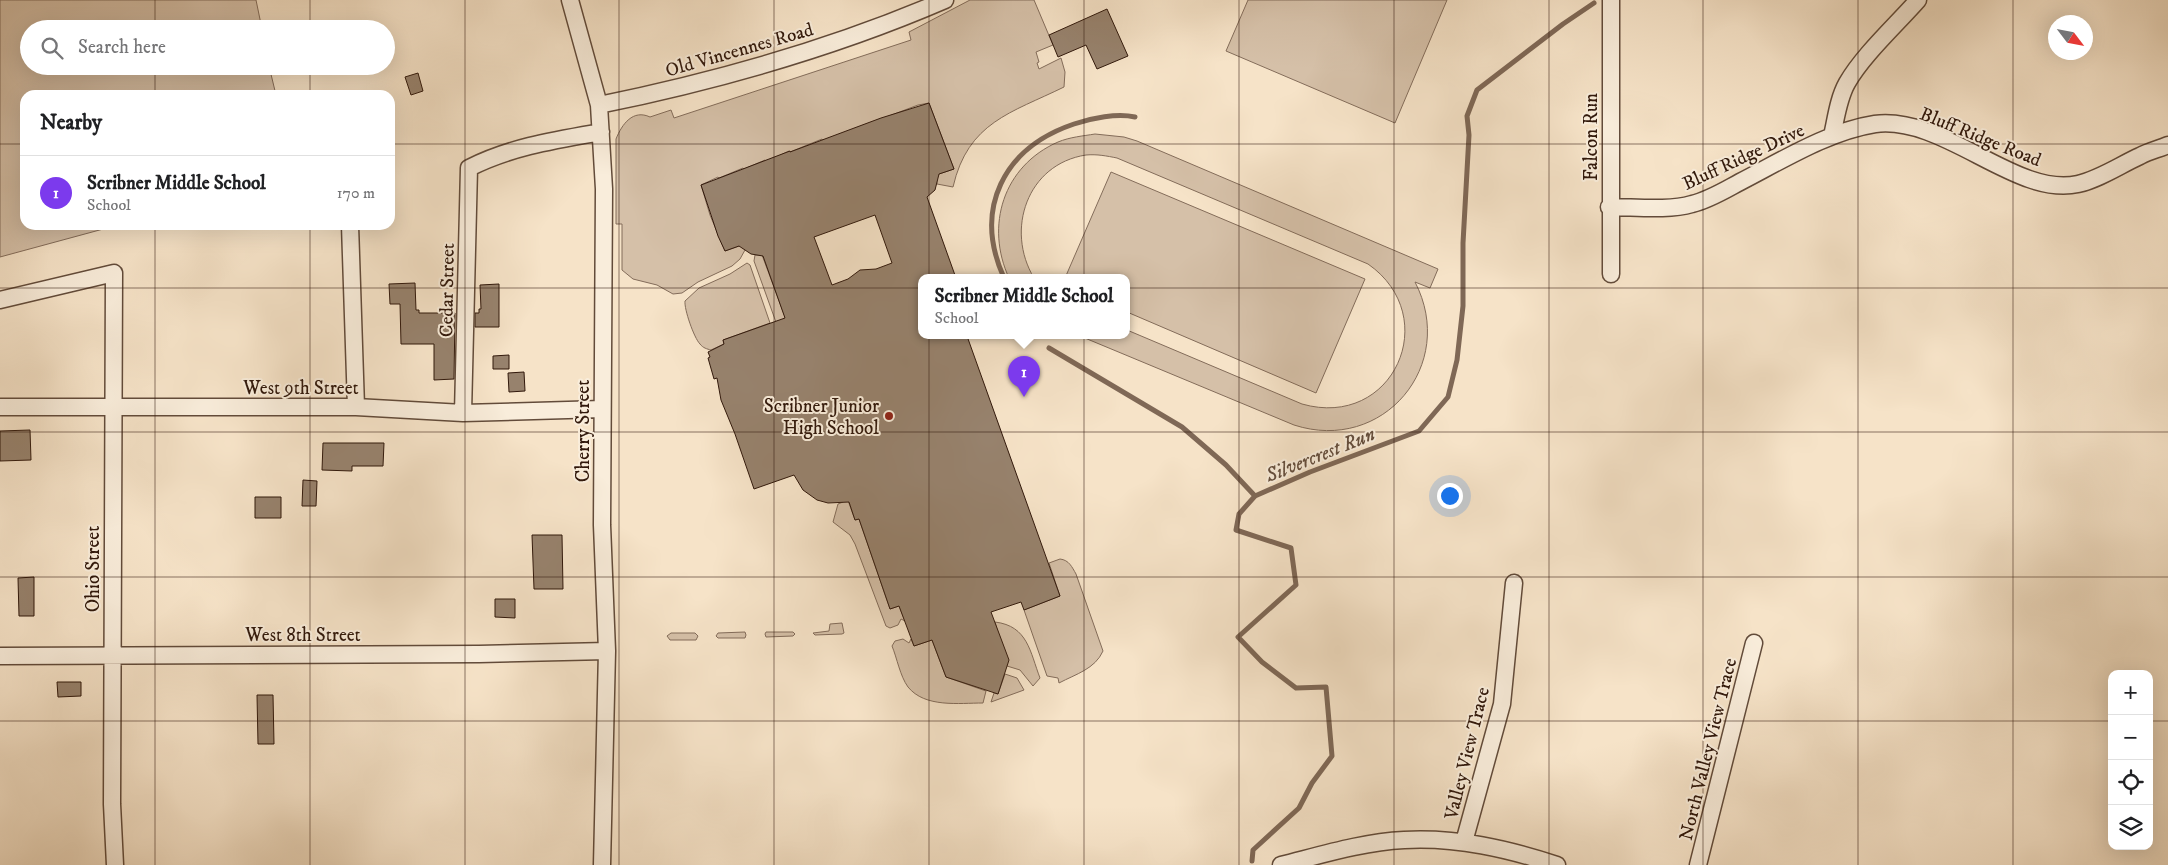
<!DOCTYPE html>
<meta charset="utf-8">
<style>
:root{--surface:#fff;--page:#f2f2f2;--text:#202124;--muted:#757577;--line:#e0e0e0;--accent:#7c3aed}
body{margin:0;font-family:"IM FELL DW Pica",serif;background:var(--page);color:var(--text)}
.controls{position:absolute;right:15px;bottom:15px;display:grid;overflow:hidden;border-radius:10px;box-shadow:0 5px 20px #0002}
.controls button{width:45px;height:45px;display:grid;place-items:center;padding:0;border:0;border-bottom:1px solid var(--line);background:var(--surface);color:var(--text);font:25px sans-serif}
.compass{position:absolute;left:2048px;top:15px;width:45px;height:45px;border-radius:50%;background:var(--surface);box-shadow:0 5px 20px #0002;rotate:122deg}
.you{position:absolute;left:1449px;top:495px;width:18px;height:18px;margin:-12px;border:4px solid #fff;border-radius:50%;background:#1a73e8;box-shadow:0 0 0 8px #1a73e833}
.badge{display:grid;place-items:center;width:32px;height:32px;border-radius:50%;background:var(--accent);color:#fff;font-size:16px;font-weight:700}
.pin{position:absolute;translate:-50% -41px;filter:drop-shadow(0 1px 2px #0008)}
.pin::after{content:'';position:absolute;top:26px;width:18px;height:15px;background:inherit;clip-path:polygon(0 0,100% 0,50% 100%)}
.popup{position:absolute;left:918px;top:274px;width:212px;height:65px;box-sizing:border-box;display:grid;place-content:center;border-radius:10px;background:var(--surface);filter:drop-shadow(0 1px 4px #0005);font-size:16px;white-space:nowrap;color:var(--muted)}
.popup b{font-size:19px;color:var(--text)}
.popup::after{content:'';position:absolute;left:50%;top:100%;margin-left:-10px;border:10px solid transparent;border-top-color:var(--surface)}
.list{margin:0;padding:0;list-style:none}
h2{display:flex;justify-content:space-between;align-items:center;height:65px;margin:0;padding:0 20px;font-size:21px}
h2 small{font-size:16px;font-weight:400;color:var(--muted)}
.list li{display:grid;grid-template-columns:32px 1fr auto;gap:15px;align-items:center;box-sizing:border-box;height:75px;padding:0 20px;border-top:1px solid var(--line)}
.list b{display:block;font-size:19px;white-space:nowrap}
.list p{margin:0;font-size:16px;white-space:nowrap;color:var(--muted)}
.list em{font-size:16px;font-style:normal;color:var(--muted)}
.icon{flex:none;width:28px;height:28px;fill:none;stroke:currentColor;stroke-width:2;stroke-linecap:round;stroke-linejoin:round}
.map{position:relative;flex:none;width:2168px;height:865px;overflow:hidden}
.search{position:absolute;background:var(--surface);box-shadow:0 5px 20px #0002;left:20px;top:20px;width:375px;height:55px;display:flex;align-items:center;gap:12px;box-sizing:border-box;padding:0 18px;border-radius:28px;color:var(--muted);font-size:19px}
.panel{position:absolute;background:var(--surface);box-shadow:0 5px 20px #0002;left:20px;top:90px;width:375px;height:140px;border-radius:15px}
.map>svg:first-child{display:block}
.green{fill:#d5c0a8;stroke:#836c5a}
.lines{fill:none;stroke-linecap:round;stroke-linejoin:round}
.stream{stroke:#7f6856;stroke-width:5}
.building{fill:#97826d;stroke:#31180b;fill-rule:evenodd}
.minor-casing{stroke:#624b3a;stroke-width:19}
.minor{stroke:#f9eddb;stroke-width:16}
.grid{fill:none;stroke:#31180b;stroke-width:1;stroke-opacity:0.55}
.poi-dot{fill:#8f2418;stroke:#f9eddb;stroke-width:2}
.labels{text-anchor:middle;stroke-width:4;stroke-linejoin:round;paint-order:stroke}
.street-label{font-size:19px;fill:#31180b;stroke:#f9eddb}
.poi-label{font-size:19px;fill:#31180b;stroke:#f9eddb;text-anchor:end}
.water-label{font-size:20px;font-style:italic;fill:#654e3d;stroke:#f9eddb}
</style>
<div class="map">
<svg width="2168" height="865" viewBox="0 0 2168 865">
<rect width="100%" height="100%" fill="#f6e3c8"/>
<filter id="stains"><feTurbulence type="fractalNoise" baseFrequency=".004" numOctaves="4"/><feColorMatrix values="0 0 0 0 .2 0 0 0 0 .09 0 0 0 0 .02 0 0 0 .5 -.17"/></filter>
<radialGradient id="worn" r=".72"><stop offset=".6" stop-color="#630" stop-opacity="0"/><stop offset="1" stop-color="#630" stop-opacity=".3"/></radialGradient>
<path class="green" d="M 0,0 L 256,0 L 262,29 L 29,29 L 29,66 L 269,66 L 276,95 L 25,95 L 25,225 L 118,225 L 0,257 Z
M 970,0 L 1034,0 L 1053,45 L 1036,52 L 1039,62 L 1037,63 L 1039,69 L 1061,58 L 1065,72 L 1064,87 C 1011,113 968,122 953,187 L 937,184 L 936,175 L 954,169 L 929,103 L 918,105 L 823,141 L 822,139 L 790,152 L 789,151 L 766,162 L 765,160 L 744,169 L 743,168 L 719,178 L 718,177 L 701,185 L 710,215 L 725,251 L 742,245 L 745,250 L 740,259 L 732,266 L 698,282 L 682,293 L 673,294 L 657,285 L 633,279 L 622,270 L 622,224 L 616,224 L 616,139 C 622,124 633,109 650,117 L 671,110 L 674,118 L 911,40 L 909,32 Z
M 1248,0 L 1447,0 L 1395,123 L 1226,51 Z
M 1095,134 L 1124,137 L 1137,141 L 1438,269 L 1430,288 L 1415,282 C 1458,365 1383,454 1294,425 L 1080,336 L 1126,336 L 1127,330 L 1302,404 C 1393,430 1444,317 1368,264 L 1117,158 C 1107,156 1097,154 1086,155 C 1027,164 1005,230 1034,278 L 1009,278 C 985,226 1003,166 1058,142 C 1070,137 1083,136 1095,134 Z
M 1111,172 L 1365,279 L 1316,393 L 1127,312 L 1126,278 L 1065,278 Z
M 755,255 L 762,255 L 788,325 L 777,325 L 754,261 Z
M 747,263 L 750,265 L 770,323 L 723,340 L 724,344 L 711,350 C 707,349 703,348 700,344 C 694,338 684,309 685,301 L 699,288 L 730,274 Z
M 842,484 L 855,520 L 859,519 L 890,609 L 899,606 L 905,621 L 901,619 L 898,625 L 890,628 L 886,626 L 855,544 L 850,535 L 833,522 L 838,504 L 843,502 L 837,485 Z
M 1060,559 C 1069,560 1072,567 1076,574 L 1103,651 C 1095,669 1076,674 1059,683 L 1058,678 L 1047,676 L 1024,610 L 1060,596 L 1049,563 Z
M 995,622 C 1028,626 1030,652 1040,678 L 1033,686 L 1020,670 L 1007,666 Z
M 842,623 L 844,633 L 842,634 L 815,635 L 813,633 L 829,631 L 830,624 Z
M 745,632 L 746,635 L 745,638 L 718,638 L 716,636 L 718,633 Z
M 766,632 L 793,632 L 795,634 L 793,636 L 766,637 L 765,634 Z
M 671,633 L 695,633 L 698,636 L 696,640 L 670,640 L 667,636 Z
M 903,639 L 909,643 L 911,639 L 914,646 L 932,640 L 946,677 L 986,691 L 983,703 C 959,703 925,708 908,687 C 900,676 897,658 892,646 L 895,641 Z
M 1005,674 L 1017,678 L 1024,690 L 991,702 L 994,693 L 998,694 Z"/>
<g class="lines">
<path class="stream" d="M 1004,278 C 973,209 1003,148 1074,124 C 1092,118 1117,113 1135,117
M 1049,348 L 1182,427 L 1226,465 L 1255,496
M 1252,861 L 1253,850 L 1299,808 L 1312,783 L 1332,756 L 1326,687 L 1296,688 L 1262,662 L 1238,637 L 1296,585 L 1291,548 L 1236,530 L 1239,514 L 1255,496 L 1310,472 L 1419,431 L 1448,397 L 1457,360 L 1463,306 L 1463,243 L 1469,135 L 1467,116 L 1477,90 L 1563,24 L 1594,3"/>
</g>
<path class="building" d="M 1107,9 L 1128,56 L 1097,69 L 1086,45 L 1058,57 L 1049,35 Z
M 418,73 L 423,91 L 411,95 L 405,77 Z
M 929,103 L 954,169 L 939,174 L 935,190 L 927,197 L 956,278 L 922,278 L 922,336 L 967,336 L 1060,596 L 1024,610 L 1021,602 L 991,612 L 1009,660 L 998,694 L 946,677 L 932,640 L 914,646 L 899,606 L 890,609 L 859,519 L 855,520 L 849,502 L 828,503 L 817,500 L 803,490 L 794,475 L 754,489 L 735,434 L 721,400 L 717,378 L 714,379 L 708,358 L 710,357 L 708,352 L 724,344 L 723,340 L 785,318 L 763,256 L 751,254 L 739,246 L 725,251 L 718,236 L 701,185 L 790,151 L 790,152 L 881,118 ZM 875,215 L 892,263 L 876,269 L 860,270 L 848,279 L 832,285 L 814,237 Z
M 415,283 L 416,310 L 419,310 L 419,313 L 455,313 L 454,379 L 434,380 L 434,344 L 401,344 L 400,304 L 390,304 L 389,284 Z
M 499,284 L 499,327 L 475,327 L 475,313 L 479,313 L 479,309 L 481,309 L 480,285 Z
M 509,355 L 509,369 L 493,369 L 493,356 Z
M 524,372 L 525,391 L 509,392 L 508,373 Z
M 30,430 L 31,460 L 0,461 L 0,431 Z
M 323,443 L 384,443 L 383,466 L 352,466 L 352,471 L 322,470 Z
M 303,480 L 317,481 L 316,506 L 302,506 Z
M 255,497 L 281,497 L 281,518 L 255,518 Z
M 532,535 L 562,535 L 563,589 L 534,589 Z
M 34,577 L 34,616 L 19,616 L 18,578 Z
M 495,599 L 515,599 L 515,618 L 495,617 Z
M 57,682 L 81,682 L 81,696 L 58,697 Z
M 257,695 L 273,695 L 274,744 L 258,744 Z"/>
<g class="lines">
<g class="minor-casing">
<path id="minor" d="M 570,0 L 599,105 L 604,189 L 602,525 L 607,651 L 602,865
M 599,105 C 717,81 834,48 945,0
M 1832,136 C 1836,119 1838,99 1847,83 C 1863,55 1896,25 1918,0
M 1609,207 C 1635,207 1668,211 1692,204 C 1709,200 1725,190 1740,182 C 1781,161 1829,131 1875,124 C 1944,115 2016,198 2078,184 C 2100,179 2120,165 2140,156 C 2149,151 2159,149 2168,145
M 350,225 L 356,407
M 1611,274 L 1611,0
M 0,300 L 114,273 L 112,804 L 115,865
M 0,407 L 356,407 L 463,413 L 602,409
M 463,413 L 469,168 C 510,147 555,140 601,132
M 0,656 L 479,654 L 607,651
M 1464,842 L 1502,704 L 1514,583
M 1281,865 C 1321,855 1363,842 1404,840 C 1457,837 1508,849 1557,865
M 1698,865 L 1754,643"/>
</g>
<use href="#minor" class="minor"/>
</g>
<path class="grid" d="M 155,0 L 155,29M 310,0 L 310,29M 465,0 L 465,865M 619,0 L 619,865M 774,0 L 774,865M 929,0 L 929,865M 1084,0 L 1084,865M 1239,0 L 1239,865M 1394,0 L 1394,865M 1549,0 L 1549,865M 1703,0 L 1703,865M 1858,0 L 1858,865M 2013,0 L 2013,865M 155,66 L 155,95M 310,66 L 310,95M 0,144 L 25,144M 390,144 L 2168,144M 155,225 L 155,865M 310,225 L 310,865M 0,288 L 2168,288M 0,432 L 2168,432M 0,577 L 2168,577M 0,721 L 2112,721M 2149,721 L 2168,721"/>
<circle class="poi-dot" cx="889" cy="416" r="5"/>
<g class="labels">
<g class="street-label">
<text transform="translate(739 49) rotate(-16)" y="7">Old Vincennes Road</text>
<text transform="translate(1981 136) rotate(22)" y="7">Bluff Ridge Road</text>
<text transform="translate(1590 137) rotate(-90)" y="7">Falcon Run</text>
<text transform="translate(1743 156) rotate(-25)" y="7">Bluff Ridge Drive</text>
<text transform="translate(446 290) rotate(-89)" y="7">Cedar Street</text>
<text x="301" y="394">West 9th Street</text>
<text transform="translate(582 431) rotate(-90)" y="7">Cherry Street</text>
<text transform="translate(92 569) rotate(-90)" y="7">Ohio Street</text>
<text x="303" y="641">West 8th Street</text>
<text transform="translate(1707 749) rotate(-76)" y="7">North Valley View Trace</text>
<text transform="translate(1466 753) rotate(-76)" y="7">Valley View Trace</text>
</g>
<g class="poi-label">
<text x="879" y="412">Scribner Junior<tspan x="879" dy="22">High School</tspan></text>
</g>
<g class="water-label">
<text transform="translate(1320 454) rotate(-22)" y="7">Silvercrest Run</text>
</g>
</g>
<rect width="100%" height="100%" filter="url(#stains)"/>
<rect width="100%" height="100%" fill="url(#worn)"/>
</svg>
<div class="controls">
<button>+</button>
<button>−</button>
<button><svg class="icon" aria-label="locate" viewBox="0 0 24 24"><circle cx="12" cy="12" r="6"/><path d="M12 2v4M12 18v4M2 12h4M18 12h4"/></svg></button>
<button><svg class="icon" aria-label="layers" viewBox="0 0 24 24"><path d="M12 4l9 5-9 5-9-5zM3 14l9 5 9-5"/></svg></button>
</div>
<svg class="compass" viewBox="-18 -18 36 36"><path d="M0-13l5 13h-10z" fill="#e53935"/><path d="M0 13l5-13h-10z" fill="#757577"/></svg>
<div class="you"></div>
<div class="pin badge" style="left:1024px;top:397px">1</div>
<div class="popup"><b>Scribner Middle School</b>School</div>
<div class="search"><svg class="icon" aria-label="search" viewBox="0 0 24 24"><circle cx="10" cy="10" r="6"/><path d="M15 15l6 6"/></svg>Search here</div>
<section class="panel">
<h2>Nearby<small></small></h2>
<ul class="list">
<li><span class="badge">1</span><div><b>Scribner Middle School</b><p>School</p></div><em>170 m</em></li>
</ul>
</section>
</div>
